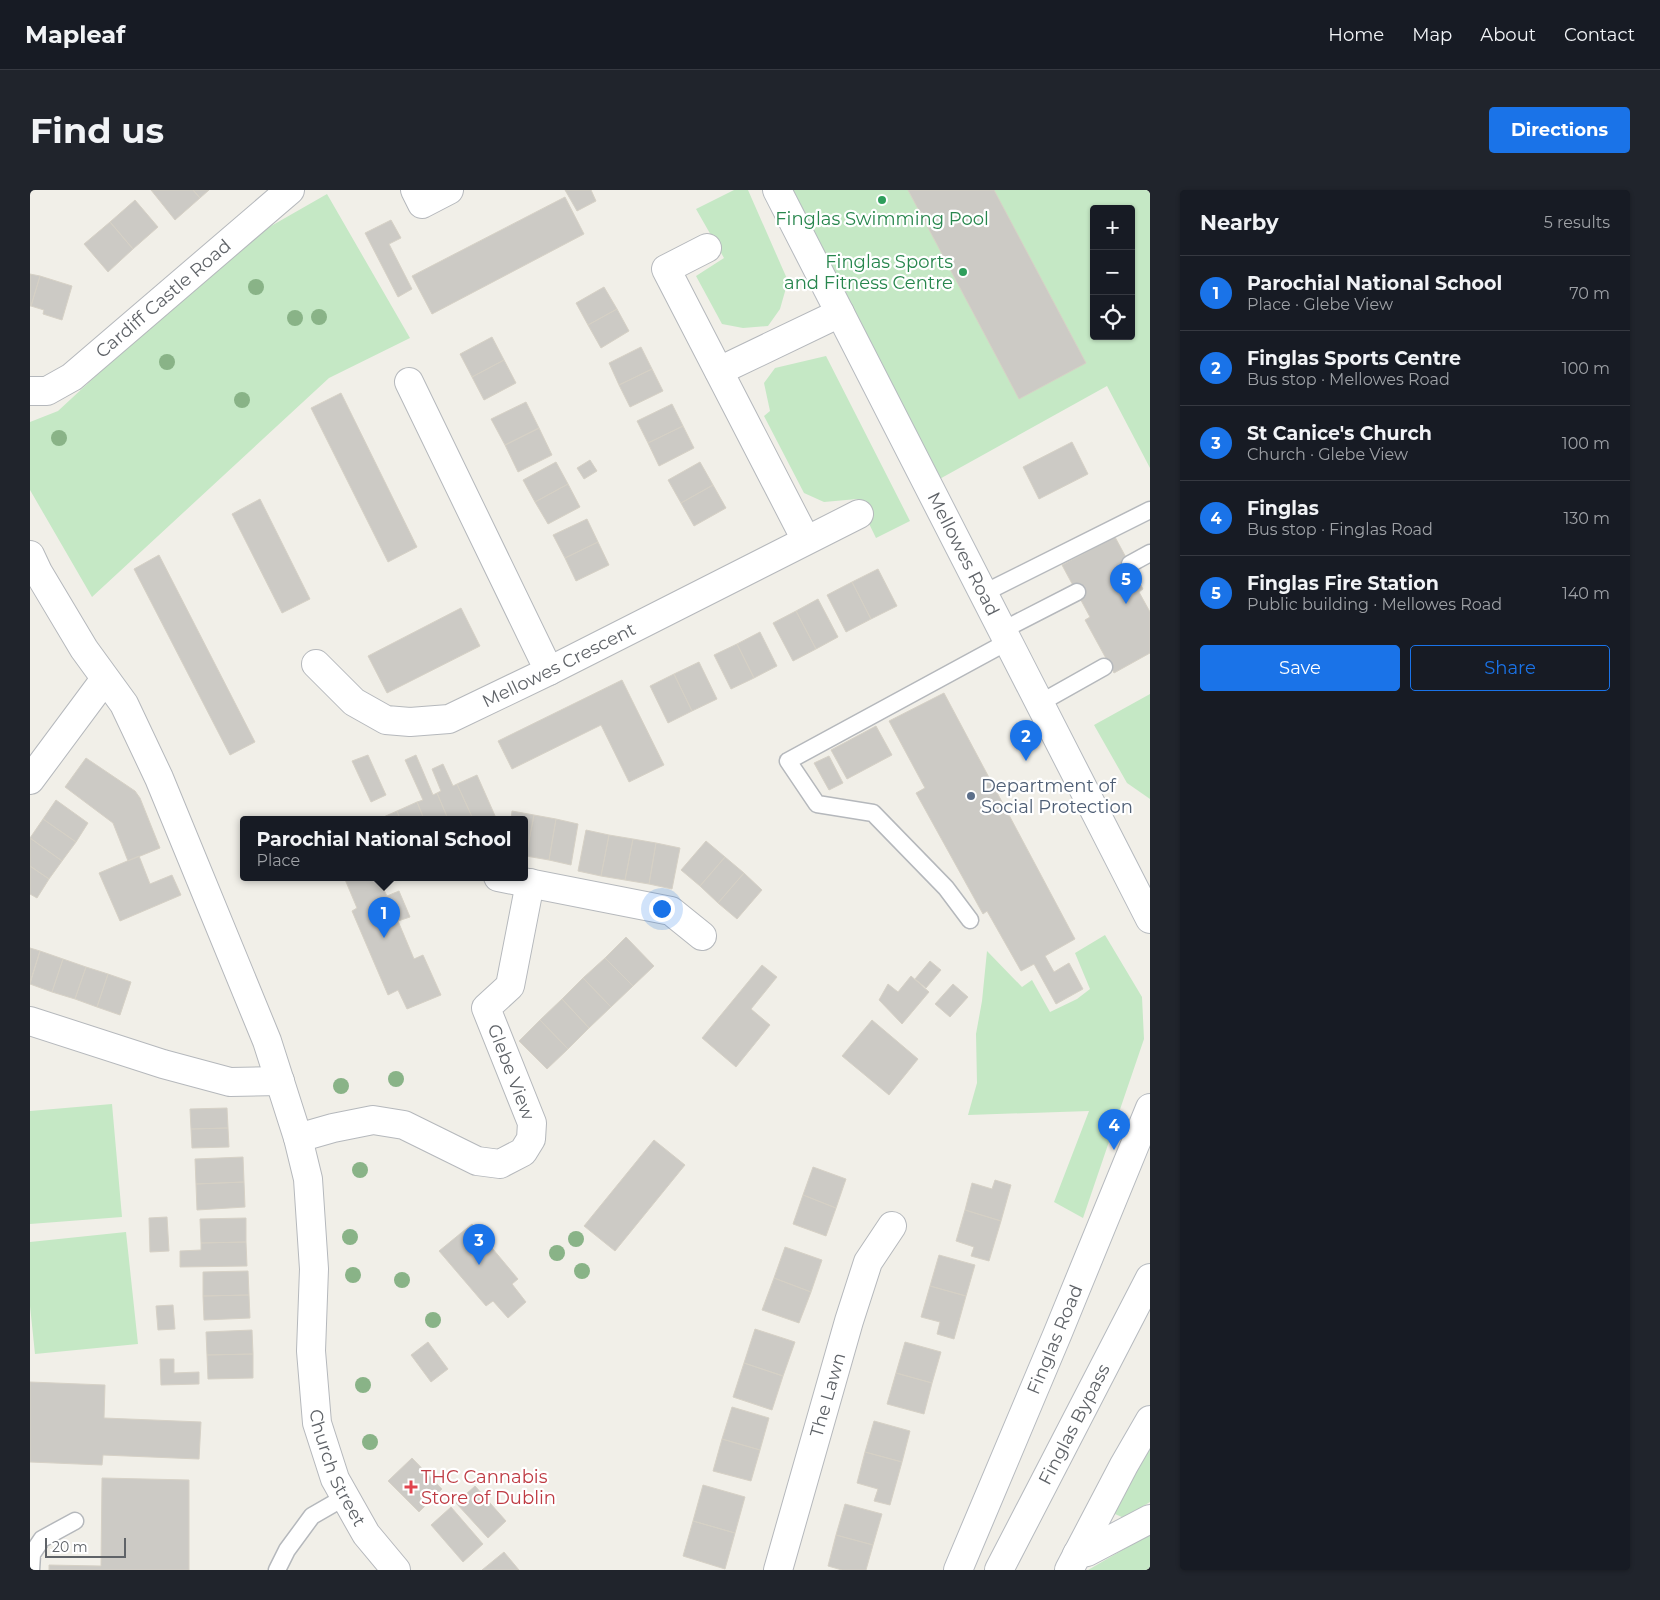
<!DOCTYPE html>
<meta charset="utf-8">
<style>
:root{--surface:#171b24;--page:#20242c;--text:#f1f3f6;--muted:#9ea1a6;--line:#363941;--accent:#1a73e8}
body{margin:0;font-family:Montserrat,sans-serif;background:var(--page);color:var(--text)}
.controls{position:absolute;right:15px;top:15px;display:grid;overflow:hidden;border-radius:5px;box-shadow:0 1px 4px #0004}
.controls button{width:45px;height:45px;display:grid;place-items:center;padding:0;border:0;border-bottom:1px solid var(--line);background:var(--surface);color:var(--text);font:25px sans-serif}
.scale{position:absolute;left:15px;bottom:12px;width:81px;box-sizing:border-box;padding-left:5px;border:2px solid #5f6368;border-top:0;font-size:14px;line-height:18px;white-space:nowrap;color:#5f6368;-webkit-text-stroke:4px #fff;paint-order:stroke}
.you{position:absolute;left:631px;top:718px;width:18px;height:18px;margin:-12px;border:4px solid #fff;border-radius:50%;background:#1a73e8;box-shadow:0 0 0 8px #1a73e833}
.badge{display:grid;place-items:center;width:32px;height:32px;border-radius:50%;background:var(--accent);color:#fff;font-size:16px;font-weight:700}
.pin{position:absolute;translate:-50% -41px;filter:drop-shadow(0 1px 2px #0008)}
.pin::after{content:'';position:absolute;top:26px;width:18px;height:15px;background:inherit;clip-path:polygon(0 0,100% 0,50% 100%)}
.popup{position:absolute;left:210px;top:626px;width:288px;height:65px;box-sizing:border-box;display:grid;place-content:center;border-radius:5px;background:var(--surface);filter:drop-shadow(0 1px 4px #0005);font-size:16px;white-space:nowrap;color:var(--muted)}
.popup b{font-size:19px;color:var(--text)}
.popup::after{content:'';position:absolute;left:50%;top:100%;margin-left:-10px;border:10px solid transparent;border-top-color:var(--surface)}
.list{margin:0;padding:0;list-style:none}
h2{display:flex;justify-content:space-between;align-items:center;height:65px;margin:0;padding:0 20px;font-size:21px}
h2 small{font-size:16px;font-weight:400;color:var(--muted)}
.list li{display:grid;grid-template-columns:32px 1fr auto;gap:15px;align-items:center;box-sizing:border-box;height:75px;padding:0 20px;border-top:1px solid var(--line)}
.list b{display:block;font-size:19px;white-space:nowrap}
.list p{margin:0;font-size:16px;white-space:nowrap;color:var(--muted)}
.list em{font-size:16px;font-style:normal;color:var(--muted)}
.actions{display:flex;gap:10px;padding:15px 20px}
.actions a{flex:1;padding:11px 0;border:1px solid var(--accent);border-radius:5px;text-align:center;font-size:18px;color:var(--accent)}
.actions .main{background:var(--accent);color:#fff}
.icon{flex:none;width:28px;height:28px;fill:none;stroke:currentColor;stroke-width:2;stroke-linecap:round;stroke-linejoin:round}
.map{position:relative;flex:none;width:1120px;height:1380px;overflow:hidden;border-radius:5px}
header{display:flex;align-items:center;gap:30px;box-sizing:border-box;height:70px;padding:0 25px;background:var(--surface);border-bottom:1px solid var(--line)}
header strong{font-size:24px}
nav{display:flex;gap:28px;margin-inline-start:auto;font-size:18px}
.intro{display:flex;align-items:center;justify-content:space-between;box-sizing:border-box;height:120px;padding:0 30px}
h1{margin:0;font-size:35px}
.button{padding:12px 22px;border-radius:5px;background:var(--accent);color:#fff;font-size:18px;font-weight:700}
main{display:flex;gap:30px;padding:0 30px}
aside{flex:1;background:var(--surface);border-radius:5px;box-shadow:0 1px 4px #0004}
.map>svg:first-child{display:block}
.green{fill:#c5e8c5;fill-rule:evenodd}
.building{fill:#cccac5;stroke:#d6d1c6}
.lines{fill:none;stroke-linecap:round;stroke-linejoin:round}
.service-casing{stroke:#b5b8bc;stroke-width:19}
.minor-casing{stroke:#b5b8bc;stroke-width:30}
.secondary-casing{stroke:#b6babf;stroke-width:30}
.service{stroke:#fff;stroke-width:16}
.minor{stroke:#fff;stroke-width:28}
.secondary{stroke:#fff;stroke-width:28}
.tree{fill:#89b387}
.leisure-dot{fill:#2e9e5b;stroke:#fff;stroke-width:2}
.service-dot{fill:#5c6f8a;stroke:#fff;stroke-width:2}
.health-dot{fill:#e0444e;stroke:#fff;stroke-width:2}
.labels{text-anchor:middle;stroke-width:4.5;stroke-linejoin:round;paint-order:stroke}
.leisure-label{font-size:18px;fill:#27864d;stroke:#fff}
.street-label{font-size:18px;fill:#5f6368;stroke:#fff}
.service-label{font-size:18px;fill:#4e5e75;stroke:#fff;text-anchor:start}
.health-label{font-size:18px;fill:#be3a42;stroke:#fff;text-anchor:start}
</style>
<header>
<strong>Mapleaf</strong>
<nav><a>Home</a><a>Map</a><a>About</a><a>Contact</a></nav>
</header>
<div class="intro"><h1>Find us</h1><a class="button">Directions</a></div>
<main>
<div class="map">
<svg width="1120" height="1380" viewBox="0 0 1120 1380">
<rect width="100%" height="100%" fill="#f1efe8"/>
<path class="green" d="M 704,0 L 718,0 L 758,91 L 750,119 L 738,136 L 713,138 L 692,134 L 666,86 L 694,68 L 666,19 Z
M 761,0 L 1120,0 L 1120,278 L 1077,196 L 906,291 ZM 1064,19 L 1101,19 L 1101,146 L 1064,146 Z
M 297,4 L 380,148 L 299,188 L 62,407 L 0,300 L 0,232 L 28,221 L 206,56 Z
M 796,166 L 880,331 L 846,348 L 827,309 L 794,312 L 774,303 L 734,226 L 740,221 L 734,193 L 745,178 Z
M 1120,504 L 1120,609 L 1097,593 L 1064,535 Z
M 1075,745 L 1112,807 L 1114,849 L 1053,1028 L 1024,1012 L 1059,921 L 938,925 L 947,893 L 946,844 L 952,811 L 957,761 L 992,797 L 1002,790 L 1020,822 L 1047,809 L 1060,799 L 1045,763 Z
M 82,914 L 92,1027 L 0,1034 L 0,921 Z
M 96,1042 L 108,1154 L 5,1164 L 0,1116 L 0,1052 Z
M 1120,1253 L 1120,1312 L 1094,1328 L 1085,1324 L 1083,1313 Z
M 1120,1344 L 1120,1380 L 1058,1380 Z"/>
<path class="building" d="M 121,0 L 163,0 L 170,8 L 145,30 Z
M 163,0 L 179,0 L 170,8 Z
M 535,0 L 561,0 L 566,11 L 547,21 Z
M 878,0 L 964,0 L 1056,173 L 989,209 Z
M 535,7 L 554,44 L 402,124 L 382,86 Z
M 105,10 L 128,37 L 103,59 L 80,32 Z
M 361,30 L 371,48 L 359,54 L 382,99 L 368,107 L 335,43 Z
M 80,32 L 103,59 L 78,82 L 54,54 Z
M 0,84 L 10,86 L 1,116 L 0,116 Z
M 10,86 L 42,96 L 32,130 L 13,124 L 14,120 L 1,116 Z
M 574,97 L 587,119 L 558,135 L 546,113 Z
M 587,119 L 599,141 L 571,158 L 558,135 Z
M 462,147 L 474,170 L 442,187 L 430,164 Z
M 611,157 L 622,179 L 589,195 L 579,173 Z
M 474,170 L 486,193 L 454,210 L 442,187 Z
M 622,179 L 633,201 L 600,217 L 589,195 Z
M 311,203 L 387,357 L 358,372 L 281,218 Z
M 496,212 L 509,238 L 475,255 L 461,229 Z
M 642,214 L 653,236 L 618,253 L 607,231 Z
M 653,236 L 664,258 L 629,276 L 618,253 Z
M 509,238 L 522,265 L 488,282 L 475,255 Z
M 1042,252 L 1058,284 L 1009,309 L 993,277 Z
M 560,270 L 567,281 L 554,289 L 547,278 Z
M 526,272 L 538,294 L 505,312 L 493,290 Z
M 670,272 L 683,295 L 651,313 L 638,290 Z
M 538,294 L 550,317 L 518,334 L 505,312 Z
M 683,295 L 696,318 L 664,336 L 651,313 Z
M 230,309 L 280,409 L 252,423 L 202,324 Z
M 557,329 L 568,352 L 535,368 L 523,345 Z
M 1085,347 L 1113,399 L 1109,402 L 1120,422 L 1120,463 L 1084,483 L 1055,430 L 1060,427 L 1032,375 Z
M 568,352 L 579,375 L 546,391 L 535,368 Z
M 129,365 L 225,552 L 200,565 L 104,379 Z
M 848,379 L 867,416 L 841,429 L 822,392 Z
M 822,392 L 841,429 L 816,442 L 797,405 Z
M 788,409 L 808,447 L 786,459 L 766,421 Z
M 431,418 L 450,456 L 357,503 L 338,466 Z
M 766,421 L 786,459 L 763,471 L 743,433 Z
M 730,442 L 747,476 L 724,488 L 707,454 Z
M 707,454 L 724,488 L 701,499 L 684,465 Z
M 669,472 L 687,509 L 662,521 L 644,484 Z
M 644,484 L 662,521 L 638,533 L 620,496 Z
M 592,490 L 634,575 L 599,592 L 571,535 L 482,579 L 468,551 Z
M 914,503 L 1045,749 L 1015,766 L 1024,782 L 1039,773 L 1053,799 L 1026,814 L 1004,774 L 991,781 L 957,721 L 953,724 L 886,603 L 895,598 L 859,531 Z
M 846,536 L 862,565 L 817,589 L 801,560 Z
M 338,565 L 356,605 L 341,612 L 322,571 Z
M 386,565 L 403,605 L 407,603 L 418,629 L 394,629 L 387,612 L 393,610 L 375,570 Z
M 799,566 L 813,593 L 799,600 L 784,573 Z
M 56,568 L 105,601 L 110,608 L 130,658 L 98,671 L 83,633 L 35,597 Z
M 413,574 L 423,596 L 427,594 L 443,629 L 418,629 L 407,603 L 411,601 L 402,579 Z
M 447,585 L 466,628 L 463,629 L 443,629 L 427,594 Z
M 26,610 L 58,633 L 46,652 L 13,629 Z
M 387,612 L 394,629 L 370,629 L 367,621 Z
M 367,621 L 370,629 L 349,629 Z
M 482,621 L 504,625 L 496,666 L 494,666 L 494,629 L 481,629 Z
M 504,625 L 526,629 L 519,670 L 496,666 Z
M 13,629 L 46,652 L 32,671 L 0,648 Z
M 526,629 L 548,634 L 541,675 L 519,670 Z
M 556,640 L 579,645 L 571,686 L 548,681 Z
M 579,645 L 603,649 L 595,690 L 571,686 Z
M 0,648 L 32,671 L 19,689 L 0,676 Z
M 603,649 L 626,653 L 619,694 L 595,690 Z
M 676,651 L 695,667 L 670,696 L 651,680 Z
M 626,653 L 650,658 L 642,699 L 619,694 Z
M 109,666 L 120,694 L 142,685 L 151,705 L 90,731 L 69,683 Z
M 695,667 L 714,683 L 688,713 L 670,696 Z
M 0,676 L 19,689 L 7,708 L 0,704 Z
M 714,683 L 732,700 L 707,729 L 688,713 Z
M 314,687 L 359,687 L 360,690 L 351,694 L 357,706 L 369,701 L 380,727 L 368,731 L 384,769 L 393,765 L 411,805 L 377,819 L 368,800 L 358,805 L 322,721 L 327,718 Z
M 596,747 L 624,776 L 603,796 L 575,768 Z
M 0,758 L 10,761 L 0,792 Z
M 10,761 L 33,769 L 22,802 L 0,794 Z
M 575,768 L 603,796 L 581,817 L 553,788 Z
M 33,769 L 56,777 L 45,809 L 22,802 Z
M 900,771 L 911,780 L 896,798 L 885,789 Z
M 732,775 L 747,787 L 721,819 L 740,835 L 706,877 L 672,848 Z
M 56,777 L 78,784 L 67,817 L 45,809 Z
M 78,784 L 101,792 L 90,825 L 67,817 Z
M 881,786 L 899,802 L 872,834 L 849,810 L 858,794 L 868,802 Z
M 553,788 L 581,817 L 559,838 L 532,809 Z
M 923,794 L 938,807 L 920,827 L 905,814 Z
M 532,809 L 559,838 L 538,859 L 510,830 Z
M 510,830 L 538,859 L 517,879 L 489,851 Z
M 842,830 L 888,869 L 859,905 L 812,866 Z
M 197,918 L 198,938 L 161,939 L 160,919 Z
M 198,938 L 199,957 L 162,958 L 161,939 Z
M 624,950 L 655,975 L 585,1061 L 554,1036 Z
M 213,967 L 214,992 L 166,994 L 165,969 Z
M 783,977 L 816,989 L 806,1018 L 773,1005 Z
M 965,990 L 981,995 L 971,1031 L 935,1020 L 942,993 L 962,999 Z
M 214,992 L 215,1017 L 167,1020 L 166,994 Z
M 773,1005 L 806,1018 L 796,1046 L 763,1034 Z
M 935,1020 L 971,1031 L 959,1071 L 941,1066 L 944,1057 L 926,1051 Z
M 137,1027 L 139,1061 L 120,1062 L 119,1028 Z
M 216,1028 L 216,1052 L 171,1053 L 170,1029 Z
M 442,1034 L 488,1089 L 482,1094 L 496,1112 L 478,1128 L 463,1111 L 456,1116 L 409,1061 Z
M 216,1052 L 217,1076 L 150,1077 L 150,1061 L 171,1060 L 171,1053 Z
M 755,1057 L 792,1070 L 781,1102 L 744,1088 Z
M 909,1065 L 945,1075 L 936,1106 L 900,1096 Z
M 218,1081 L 219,1105 L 173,1106 L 173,1082 Z
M 744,1088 L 781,1102 L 769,1133 L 732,1120 Z
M 900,1096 L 936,1106 L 924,1149 L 907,1144 L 910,1132 L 891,1127 Z
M 219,1105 L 220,1128 L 174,1130 L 173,1106 Z
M 143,1115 L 145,1139 L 128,1140 L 126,1116 Z
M 725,1139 L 765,1152 L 753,1186 L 714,1173 Z
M 222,1140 L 223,1164 L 177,1165 L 176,1142 Z
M 398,1152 L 418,1179 L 401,1192 L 381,1165 Z
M 875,1152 L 911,1162 L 902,1193 L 866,1183 Z
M 223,1164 L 223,1188 L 178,1189 L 177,1165 Z
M 130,1169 L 144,1169 L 144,1183 L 169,1182 L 169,1194 L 131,1195 Z
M 714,1173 L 753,1186 L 742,1220 L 703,1207 Z
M 866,1183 L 902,1193 L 894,1224 L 857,1214 Z
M 0,1192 L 75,1195 L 74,1228 L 171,1232 L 169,1269 L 73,1265 L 72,1275 L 0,1272 Z
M 702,1217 L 739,1228 L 730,1260 L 692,1249 Z
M 844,1231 L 880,1241 L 872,1272 L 835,1262 Z
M 692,1249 L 730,1260 L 721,1291 L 683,1281 Z
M 835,1262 L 872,1272 L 860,1315 L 844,1311 L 848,1299 L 827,1293 Z
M 382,1268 L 412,1299 L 389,1322 L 358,1291 Z
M 72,1288 L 159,1290 L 159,1380 L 19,1380 L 19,1375 L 71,1376 Z
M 673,1295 L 715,1307 L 705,1343 L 663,1331 Z
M 445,1296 L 476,1331 L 458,1348 L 426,1313 Z
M 815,1314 L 852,1324 L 843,1355 L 806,1345 Z
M 421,1317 L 453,1354 L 433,1372 L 401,1335 Z
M 663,1331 L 705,1343 L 695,1379 L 653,1366 Z
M 806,1345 L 843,1355 L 836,1380 L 812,1380 L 798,1376 Z
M 474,1362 L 489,1380 L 452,1380 Z"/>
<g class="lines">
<g class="service-casing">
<path id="service" d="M 1100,374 L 1120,363
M 954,403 L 1120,320
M 973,440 L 1047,402
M 1010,513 L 1074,477
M 940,730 L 916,698 L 843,623 L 787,614 L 758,571 L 979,451
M 1,1380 L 2,1364 L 12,1349 L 45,1331
M 247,1380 L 257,1360 L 282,1326 L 315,1307"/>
</g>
<g class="minor-casing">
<g id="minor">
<path d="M 385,0 L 392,14 L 419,0"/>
<path d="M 677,58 L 636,79 L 776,350"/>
<path d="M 689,181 L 810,123"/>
<path d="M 379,192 L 519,481"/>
<path id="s1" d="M 0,201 L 17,201 L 42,187 L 260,0"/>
<path id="s2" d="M 0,365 L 8,382 L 54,459 L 94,514 L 129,588 L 237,851 L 268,948 L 278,989 L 284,1079 L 281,1161 L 287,1233 L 305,1289 L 336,1344 L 366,1380"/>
<path id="s3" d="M 286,474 L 324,512 L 356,530 L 380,532 L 419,529 L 519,481 L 829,324"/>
<path d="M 0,590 L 75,489"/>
<path d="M 468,687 L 641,721 L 672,746"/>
<path d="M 0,831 L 133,874 L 200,892 L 250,891"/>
<path d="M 268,948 L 303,938 L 343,930 L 374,935 L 447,971 L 470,974 L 493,962 L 501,949 L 502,933 L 456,818 L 480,796 L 500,693"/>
<path id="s4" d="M 748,1380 L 819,1131 L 838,1072 L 862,1036"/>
</g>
</g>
<g class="secondary-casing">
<g id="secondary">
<path id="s5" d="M 747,0 L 1120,729"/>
<path d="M 1047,1364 L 1057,1362 L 1120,1329"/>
<path id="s6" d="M 928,1380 L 1027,1145 L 1120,918"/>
<path id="s7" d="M 969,1380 L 1120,1088"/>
<path d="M 1039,1380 L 1094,1275 L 1120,1230"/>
</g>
</g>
<use href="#service" class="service"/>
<use href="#minor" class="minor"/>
<use href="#secondary" class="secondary"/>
</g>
<g class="tree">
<circle cx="226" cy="97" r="8"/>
<circle cx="289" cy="127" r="8"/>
<circle cx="265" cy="128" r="8"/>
<circle cx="137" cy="172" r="8"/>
<circle cx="212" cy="210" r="8"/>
<circle cx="29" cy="248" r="8"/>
<circle cx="366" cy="889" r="8"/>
<circle cx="311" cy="896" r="8"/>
<circle cx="330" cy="980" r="8"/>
<circle cx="320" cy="1047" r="8"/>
<circle cx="546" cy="1049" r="8"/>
<circle cx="527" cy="1063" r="8"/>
<circle cx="552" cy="1081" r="8"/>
<circle cx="323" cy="1085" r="8"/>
<circle cx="372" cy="1090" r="8"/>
<circle cx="403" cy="1130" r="8"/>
<circle cx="333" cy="1195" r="8"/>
<circle cx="340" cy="1252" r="8"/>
</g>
<g class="leisure-dot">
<circle cx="852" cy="10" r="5"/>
<circle cx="933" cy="82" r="5"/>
</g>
<circle class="service-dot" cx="941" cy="606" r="5"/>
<path class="health-dot" d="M378.5 1289.5h5v5h5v5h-5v5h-5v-5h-5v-5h5z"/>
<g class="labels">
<g class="leisure-label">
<text x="852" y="35">Finglas Swimming Pool</text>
<text x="923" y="78" text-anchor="end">Finglas Sports<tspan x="923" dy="21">and Fitness Centre</tspan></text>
</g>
<g class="street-label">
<text dy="6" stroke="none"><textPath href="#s1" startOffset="166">Cardiff Castle Road</textPath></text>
<text dy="6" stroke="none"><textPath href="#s5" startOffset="409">Mellowes Road</textPath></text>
<text dy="6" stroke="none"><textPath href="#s3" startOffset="276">Mellowes Crescent</textPath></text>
<text transform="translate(481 882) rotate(69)" y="6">Glebe View</text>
<text dy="6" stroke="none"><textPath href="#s6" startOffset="250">Finglas Road</textPath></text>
<text dy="6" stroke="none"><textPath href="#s4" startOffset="182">The Lawn</textPath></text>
<text dy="6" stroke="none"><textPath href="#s7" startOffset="164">Finglas Bypass</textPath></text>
<text dy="6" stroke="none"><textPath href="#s2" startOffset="980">Church Street</textPath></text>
</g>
<g class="service-label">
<text x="951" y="602">Department of<tspan x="951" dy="21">Social Protection</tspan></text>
</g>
<g class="health-label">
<text x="391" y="1293">THC Cannabis<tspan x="391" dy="21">Store of Dublin</tspan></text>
</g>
</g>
</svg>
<div class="controls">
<button>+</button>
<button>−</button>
<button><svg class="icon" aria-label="locate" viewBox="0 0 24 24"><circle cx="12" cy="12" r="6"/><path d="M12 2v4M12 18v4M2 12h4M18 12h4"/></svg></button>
</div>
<div class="scale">20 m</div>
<div class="you"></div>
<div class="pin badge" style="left:354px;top:748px">1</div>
<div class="popup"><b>Parochial National School</b>Place</div>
<div class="pin badge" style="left:996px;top:571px">2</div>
<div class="pin badge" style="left:449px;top:1075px">3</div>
<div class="pin badge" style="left:1084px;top:960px">4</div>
<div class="pin badge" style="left:1096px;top:414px">5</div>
</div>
<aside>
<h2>Nearby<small>5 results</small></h2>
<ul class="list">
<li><span class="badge">1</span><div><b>Parochial National School</b><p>Place · Glebe View</p></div><em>70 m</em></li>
<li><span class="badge">2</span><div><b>Finglas Sports Centre</b><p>Bus stop · Mellowes Road</p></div><em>100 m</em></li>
<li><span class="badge">3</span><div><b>St Canice's Church</b><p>Church · Glebe View</p></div><em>100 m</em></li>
<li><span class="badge">4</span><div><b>Finglas</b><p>Bus stop · Finglas Road</p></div><em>130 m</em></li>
<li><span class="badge">5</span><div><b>Finglas Fire Station</b><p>Public building · Mellowes Road</p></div><em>140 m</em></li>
</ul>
<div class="actions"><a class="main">Save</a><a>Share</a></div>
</aside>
</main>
